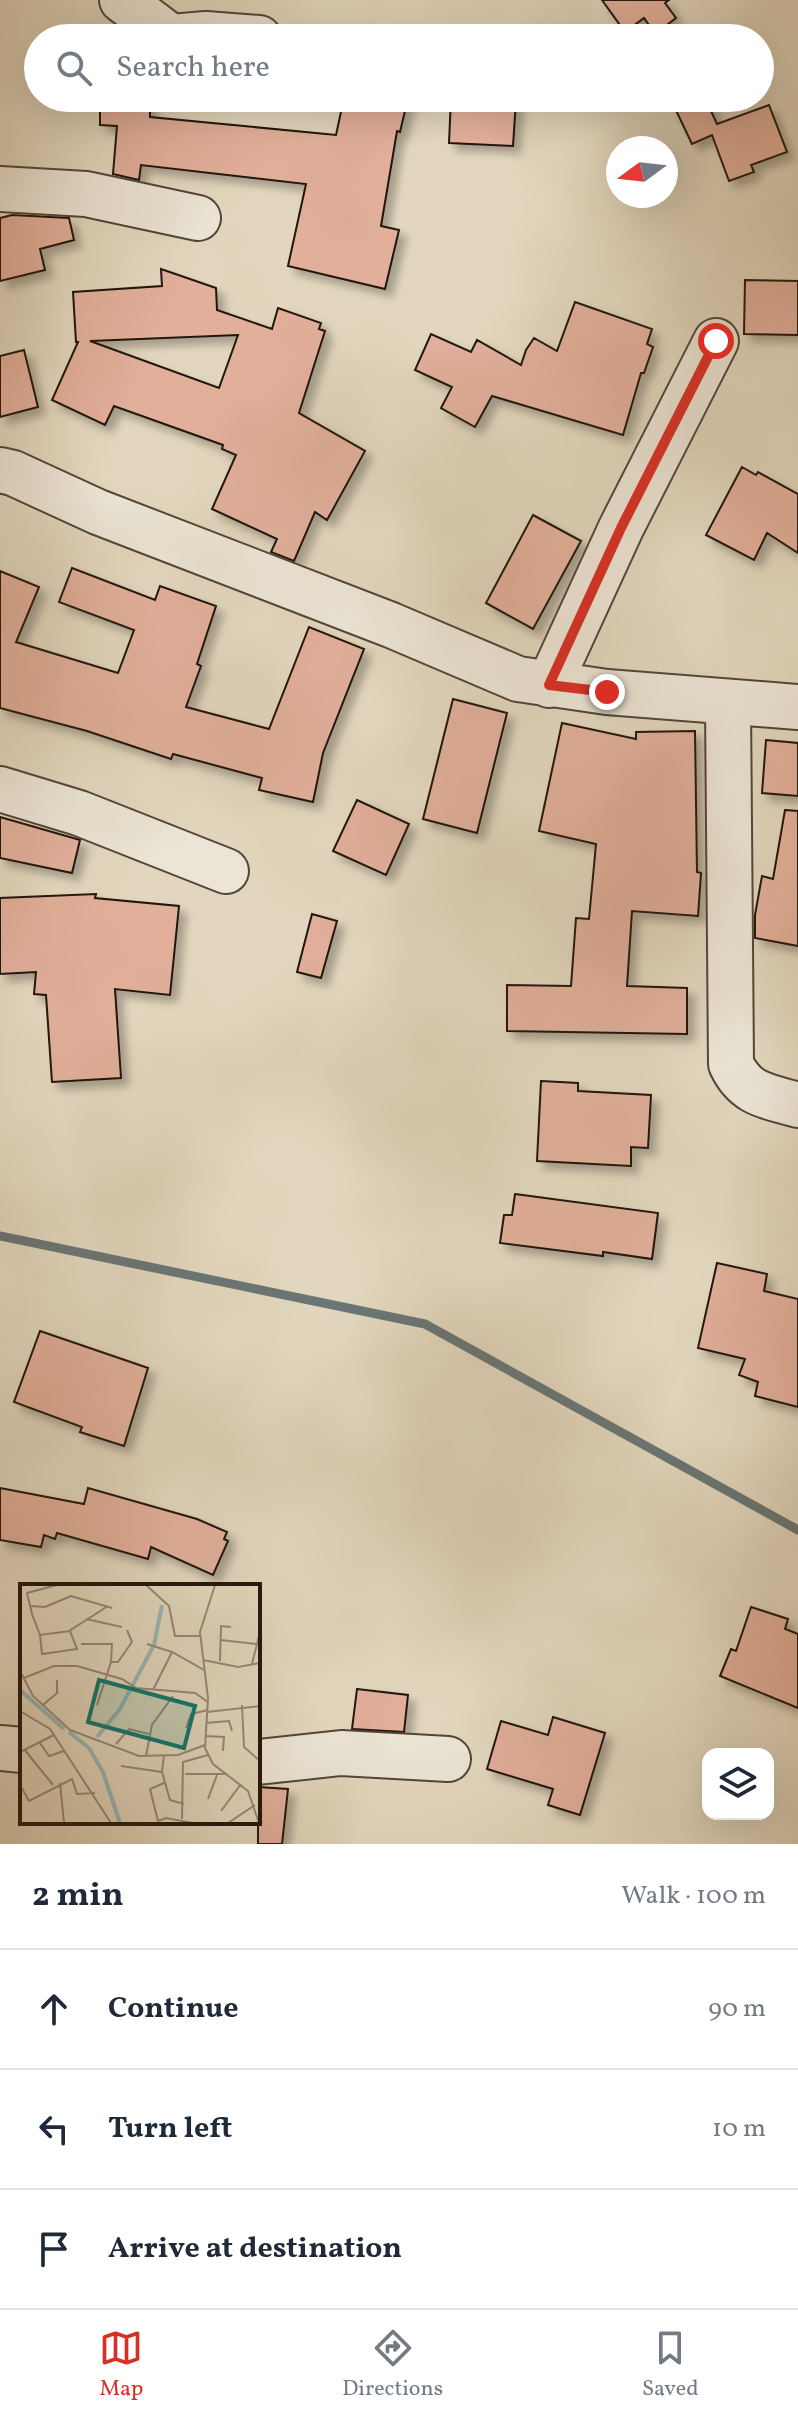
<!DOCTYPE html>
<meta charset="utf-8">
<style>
:root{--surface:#fff;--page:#f2f2f3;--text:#1f2937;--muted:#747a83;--line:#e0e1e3;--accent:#d93025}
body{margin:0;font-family:Vollkorn,serif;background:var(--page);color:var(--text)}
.controls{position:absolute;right:24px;bottom:24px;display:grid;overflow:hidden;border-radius:16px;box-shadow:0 8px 32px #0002}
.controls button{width:72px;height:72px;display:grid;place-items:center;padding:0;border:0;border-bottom:2px solid var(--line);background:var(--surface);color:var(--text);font:40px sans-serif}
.compass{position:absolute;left:606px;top:136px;width:72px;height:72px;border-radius:50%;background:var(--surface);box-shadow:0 8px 32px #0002;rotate:255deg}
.stop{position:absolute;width:24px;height:24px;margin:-18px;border:6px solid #d93025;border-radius:50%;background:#fff}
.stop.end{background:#d93025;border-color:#fff;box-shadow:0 2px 8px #0008}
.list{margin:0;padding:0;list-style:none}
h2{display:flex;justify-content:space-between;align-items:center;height:104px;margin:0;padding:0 32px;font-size:34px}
h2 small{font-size:26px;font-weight:400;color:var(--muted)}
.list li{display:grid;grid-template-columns:52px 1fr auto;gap:24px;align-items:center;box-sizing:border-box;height:120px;padding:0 32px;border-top:2px solid var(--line)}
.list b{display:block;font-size:30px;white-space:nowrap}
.list em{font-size:26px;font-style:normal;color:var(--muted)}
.icon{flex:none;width:44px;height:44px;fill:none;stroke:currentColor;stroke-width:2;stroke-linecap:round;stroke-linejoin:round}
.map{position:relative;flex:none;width:798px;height:1844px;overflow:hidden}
.search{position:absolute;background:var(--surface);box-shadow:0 8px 32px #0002;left:24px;right:24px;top:24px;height:88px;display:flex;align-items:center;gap:20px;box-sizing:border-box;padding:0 28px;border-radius:44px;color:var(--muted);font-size:30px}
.sheet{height:464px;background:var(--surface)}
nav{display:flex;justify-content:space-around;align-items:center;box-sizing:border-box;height:112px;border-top:2px solid var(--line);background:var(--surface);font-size:22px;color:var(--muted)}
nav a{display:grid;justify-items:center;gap:4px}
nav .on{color:var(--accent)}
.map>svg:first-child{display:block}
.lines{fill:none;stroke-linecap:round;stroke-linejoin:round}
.stream{stroke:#697675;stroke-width:9}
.building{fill:#e1af9a;stroke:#22140e;stroke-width:2;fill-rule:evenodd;filter:url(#shadow)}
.minor-casing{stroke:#52453a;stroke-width:48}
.minor{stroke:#ece5d5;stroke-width:44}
.route{stroke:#d93025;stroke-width:10}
.inset-river{fill:none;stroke:#98b7ba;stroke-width:4}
.inset-road{fill:none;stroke:#958978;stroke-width:2}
.view{fill:#0f766e;fill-opacity:0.15;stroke:#0f766e;stroke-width:4}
.inset-edge{fill:none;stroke:#22140e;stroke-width:4}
</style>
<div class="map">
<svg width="798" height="1844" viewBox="0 0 798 1844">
<defs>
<filter id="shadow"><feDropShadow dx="7" dy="7" stdDeviation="4" flood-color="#0004"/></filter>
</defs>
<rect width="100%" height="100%" fill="#e2d7be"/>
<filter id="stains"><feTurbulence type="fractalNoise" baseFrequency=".0025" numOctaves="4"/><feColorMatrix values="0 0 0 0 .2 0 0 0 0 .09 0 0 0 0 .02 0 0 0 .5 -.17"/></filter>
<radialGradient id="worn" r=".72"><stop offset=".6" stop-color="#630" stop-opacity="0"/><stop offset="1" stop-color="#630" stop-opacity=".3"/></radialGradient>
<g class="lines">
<path class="stream" d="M 0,1236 L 425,1324 L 798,1530"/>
</g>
<path class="building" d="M 602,0 L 669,0 L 665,3 L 676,18 L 655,34 L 644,18 L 625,32 Z
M 100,98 L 150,98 L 150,117 L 336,135 L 344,98 L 408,98 L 400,132 L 397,131 L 381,226 L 399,230 L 385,289 L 288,266 L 306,184 L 141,165 L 139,180 L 113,174 L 117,126 L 100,125 Z
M 451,98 L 516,100 L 513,146 L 449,143 Z
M 686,98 L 705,98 L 717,124 L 769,105 L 787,152 L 751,165 L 754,172 L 729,181 L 712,135 L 692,144 L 673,104 Z
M 12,215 L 69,218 L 74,240 L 40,249 L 45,270 L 0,281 L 0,218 Z
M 161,269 L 216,288 L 217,310 L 272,329 L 278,308 L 321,323 L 319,329 L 325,331 L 299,413 L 365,451 L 327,520 L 315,512 L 294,561 L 271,552 L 277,539 L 212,509 L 236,455 L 222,449 L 223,445 L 114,406 L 105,425 L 52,400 L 78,342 L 76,342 L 73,292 L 162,286 ZM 238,335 L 219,388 L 90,341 Z
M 745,280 L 798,281 L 798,335 L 744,334 Z
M 575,302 L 652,329 L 647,344 L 653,347 L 644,373 L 641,373 L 623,435 L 492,396 L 475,427 L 441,408 L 452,387 L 415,370 L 431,334 L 471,352 L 477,340 L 521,365 L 526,350 L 534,338 L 557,351 Z
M 24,350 L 38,407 L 0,417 L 0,356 Z
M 742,467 L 756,475 L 758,472 L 798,494 L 798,553 L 767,533 L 754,560 L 706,535 Z
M 533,515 L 581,541 L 533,629 L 486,603 Z
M 72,568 L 155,600 L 160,586 L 216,606 L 197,664 L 201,666 L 186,707 L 269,729 L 309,627 L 364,649 L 323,753 L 313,802 L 259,790 L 262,778 L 173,754 L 171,759 L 87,731 L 0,708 L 0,571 L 39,587 L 16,642 L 118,673 L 134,630 L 59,602 Z
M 453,699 L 507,713 L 477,833 L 423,819 Z
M 562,723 L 636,739 L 636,732 L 695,731 L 697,872 L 701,873 L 698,916 L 632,911 L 627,986 L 687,988 L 687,1034 L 507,1031 L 507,985 L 571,986 L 576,918 L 589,919 L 596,844 L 539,831 Z
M 766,740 L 798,743 L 798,796 L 762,793 Z
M 357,800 L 409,824 L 386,875 L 333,851 Z
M 785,810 L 798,811 L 798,946 L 755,938 L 755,915 L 762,876 L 773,879 Z
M 0,817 L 80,840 L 72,873 L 0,858 Z
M 96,894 L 95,898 L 179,906 L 170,995 L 115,989 L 121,1078 L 52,1082 L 46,995 L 34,994 L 36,972 L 0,974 L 0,898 Z
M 312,914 L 337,921 L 321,978 L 297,972 Z
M 541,1081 L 578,1083 L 578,1091 L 651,1095 L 648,1148 L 631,1147 L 631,1166 L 537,1161 Z
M 515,1194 L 658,1213 L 652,1259 L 603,1252 L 603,1256 L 500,1243 L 504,1215 L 512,1215 Z
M 717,1263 L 767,1274 L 764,1291 L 798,1299 L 798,1407 L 755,1396 L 758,1382 L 739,1375 L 745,1359 L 698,1348 Z
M 40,1331 L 148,1368 L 124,1446 L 80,1432 L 82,1427 L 14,1402 Z
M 0,1488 L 84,1504 L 88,1488 L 197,1519 L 227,1532 L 224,1539 L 228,1541 L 213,1575 L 151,1547 L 148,1559 L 57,1533 L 55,1539 L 44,1535 L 41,1547 L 0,1540 Z
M 751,1607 L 788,1619 L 785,1629 L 798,1634 L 798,1708 L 720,1676 L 731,1649 L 736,1651 Z
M 357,1689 L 408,1695 L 404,1732 L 352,1729 Z
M 553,1717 L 605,1733 L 580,1815 L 548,1805 L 553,1789 L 487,1769 L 501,1721 L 548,1735 Z
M 258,1787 L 288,1789 L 282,1844 L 258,1844 Z"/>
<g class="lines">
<g class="minor-casing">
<path id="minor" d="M 122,0 L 171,37 L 206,34 L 259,38
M 0,189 L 86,194 L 198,218
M 0,470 L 13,473 L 98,512 L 391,625 L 518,679 L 607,692 L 798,707
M 549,685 L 621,528 L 716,341
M 728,704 L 731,1064 C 746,1096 768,1096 798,1105
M 0,789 L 79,813 L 226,871
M 0,1748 L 22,1750
M 258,1762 L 341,1753 L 448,1759"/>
</g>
<use href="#minor" class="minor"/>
</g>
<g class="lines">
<path class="route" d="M 607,692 L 549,685 L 621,528 L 716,341"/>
</g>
<g transform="translate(20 1584)">
<rect width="240" height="240" fill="#e2d7be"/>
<path class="inset-river" d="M 0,106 L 44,145M 49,148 L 69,164 L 83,188 L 100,239M 77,153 L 100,125 L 134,61 L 142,21"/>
<path class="inset-road" d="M 126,1 L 149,22 L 155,52 L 180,52M 195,1 L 180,48 L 188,114 L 185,164 L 193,180 L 228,207 L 239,239M 11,22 L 25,23 L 51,12 L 92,24M 66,35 L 102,43M 49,47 L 88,22M 20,51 L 22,70 L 57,65 L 50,47 L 20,51 L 12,30 L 7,9 L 37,1M 201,56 L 237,60M 61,60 L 92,60 L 91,78 L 98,78 L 112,58 L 107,46M 127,60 L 152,68M 183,76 L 218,83 L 240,79M 200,77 L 201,42 L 211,43M 232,80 L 240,48M 0,87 L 13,112 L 50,146 L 119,172 L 158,171 L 185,161M 4,94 L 34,82 L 57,82 L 102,95 L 116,104 L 175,109 L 188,118M 133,106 L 152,68 L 184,86M 23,121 L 37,109 L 37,96M 77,121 L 91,78M 222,121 L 224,163 L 240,177M 0,127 L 30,145 L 91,239M 187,128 L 240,122M 186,139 L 209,137 L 212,147M 166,144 L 171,130 L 188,126M 185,152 L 204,153 L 203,167M 20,159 L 29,172 L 44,167M 96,160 L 109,145 L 129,150M 4,165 L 33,201M 0,168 L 34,151M 144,171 L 142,188 L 150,216 L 164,220M 126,172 L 132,141 L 153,112M 101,182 L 142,188M 165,190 L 207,190M 40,199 L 44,239M 0,201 L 9,217 L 52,195 L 57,210 L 75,209M 188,215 L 197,191M 201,227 L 221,200M 162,235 L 163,178 L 188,171M 138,237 L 130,205 L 144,199M 138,237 L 146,234 L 173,239M 208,239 L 235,221"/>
<path class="view" d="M 79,96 L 175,122 L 164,164 L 68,138 Z"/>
<rect width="240" height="240" class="inset-edge"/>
</g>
<rect width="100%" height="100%" filter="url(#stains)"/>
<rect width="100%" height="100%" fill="url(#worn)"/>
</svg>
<div class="controls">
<button><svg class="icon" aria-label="layers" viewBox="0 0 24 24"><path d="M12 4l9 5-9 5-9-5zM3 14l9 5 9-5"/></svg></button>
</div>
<svg class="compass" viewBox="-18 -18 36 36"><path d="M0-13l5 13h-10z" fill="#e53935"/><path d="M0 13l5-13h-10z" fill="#747a83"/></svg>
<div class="stop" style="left:716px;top:341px"></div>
<div class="stop end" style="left:607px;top:692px"></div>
<div class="search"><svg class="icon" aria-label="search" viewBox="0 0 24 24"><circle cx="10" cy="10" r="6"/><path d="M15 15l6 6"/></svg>Search here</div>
</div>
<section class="sheet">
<h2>2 min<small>Walk · 100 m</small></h2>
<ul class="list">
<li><svg class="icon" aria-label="ahead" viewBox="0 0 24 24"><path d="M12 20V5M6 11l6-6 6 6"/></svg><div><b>Continue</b></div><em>90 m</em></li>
<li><svg class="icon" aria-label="left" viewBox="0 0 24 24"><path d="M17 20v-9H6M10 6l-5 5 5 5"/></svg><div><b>Turn left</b></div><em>10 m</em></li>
<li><svg class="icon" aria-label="arrive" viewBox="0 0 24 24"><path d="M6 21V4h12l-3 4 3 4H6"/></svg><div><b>Arrive at destination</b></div></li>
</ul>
</section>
<nav>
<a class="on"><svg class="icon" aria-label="map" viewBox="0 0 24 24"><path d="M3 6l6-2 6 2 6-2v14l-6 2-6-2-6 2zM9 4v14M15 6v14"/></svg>Map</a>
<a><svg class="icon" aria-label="directions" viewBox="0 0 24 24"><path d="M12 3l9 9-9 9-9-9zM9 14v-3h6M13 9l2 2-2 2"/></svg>Directions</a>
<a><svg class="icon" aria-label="saved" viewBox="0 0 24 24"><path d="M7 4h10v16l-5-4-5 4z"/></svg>Saved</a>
</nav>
